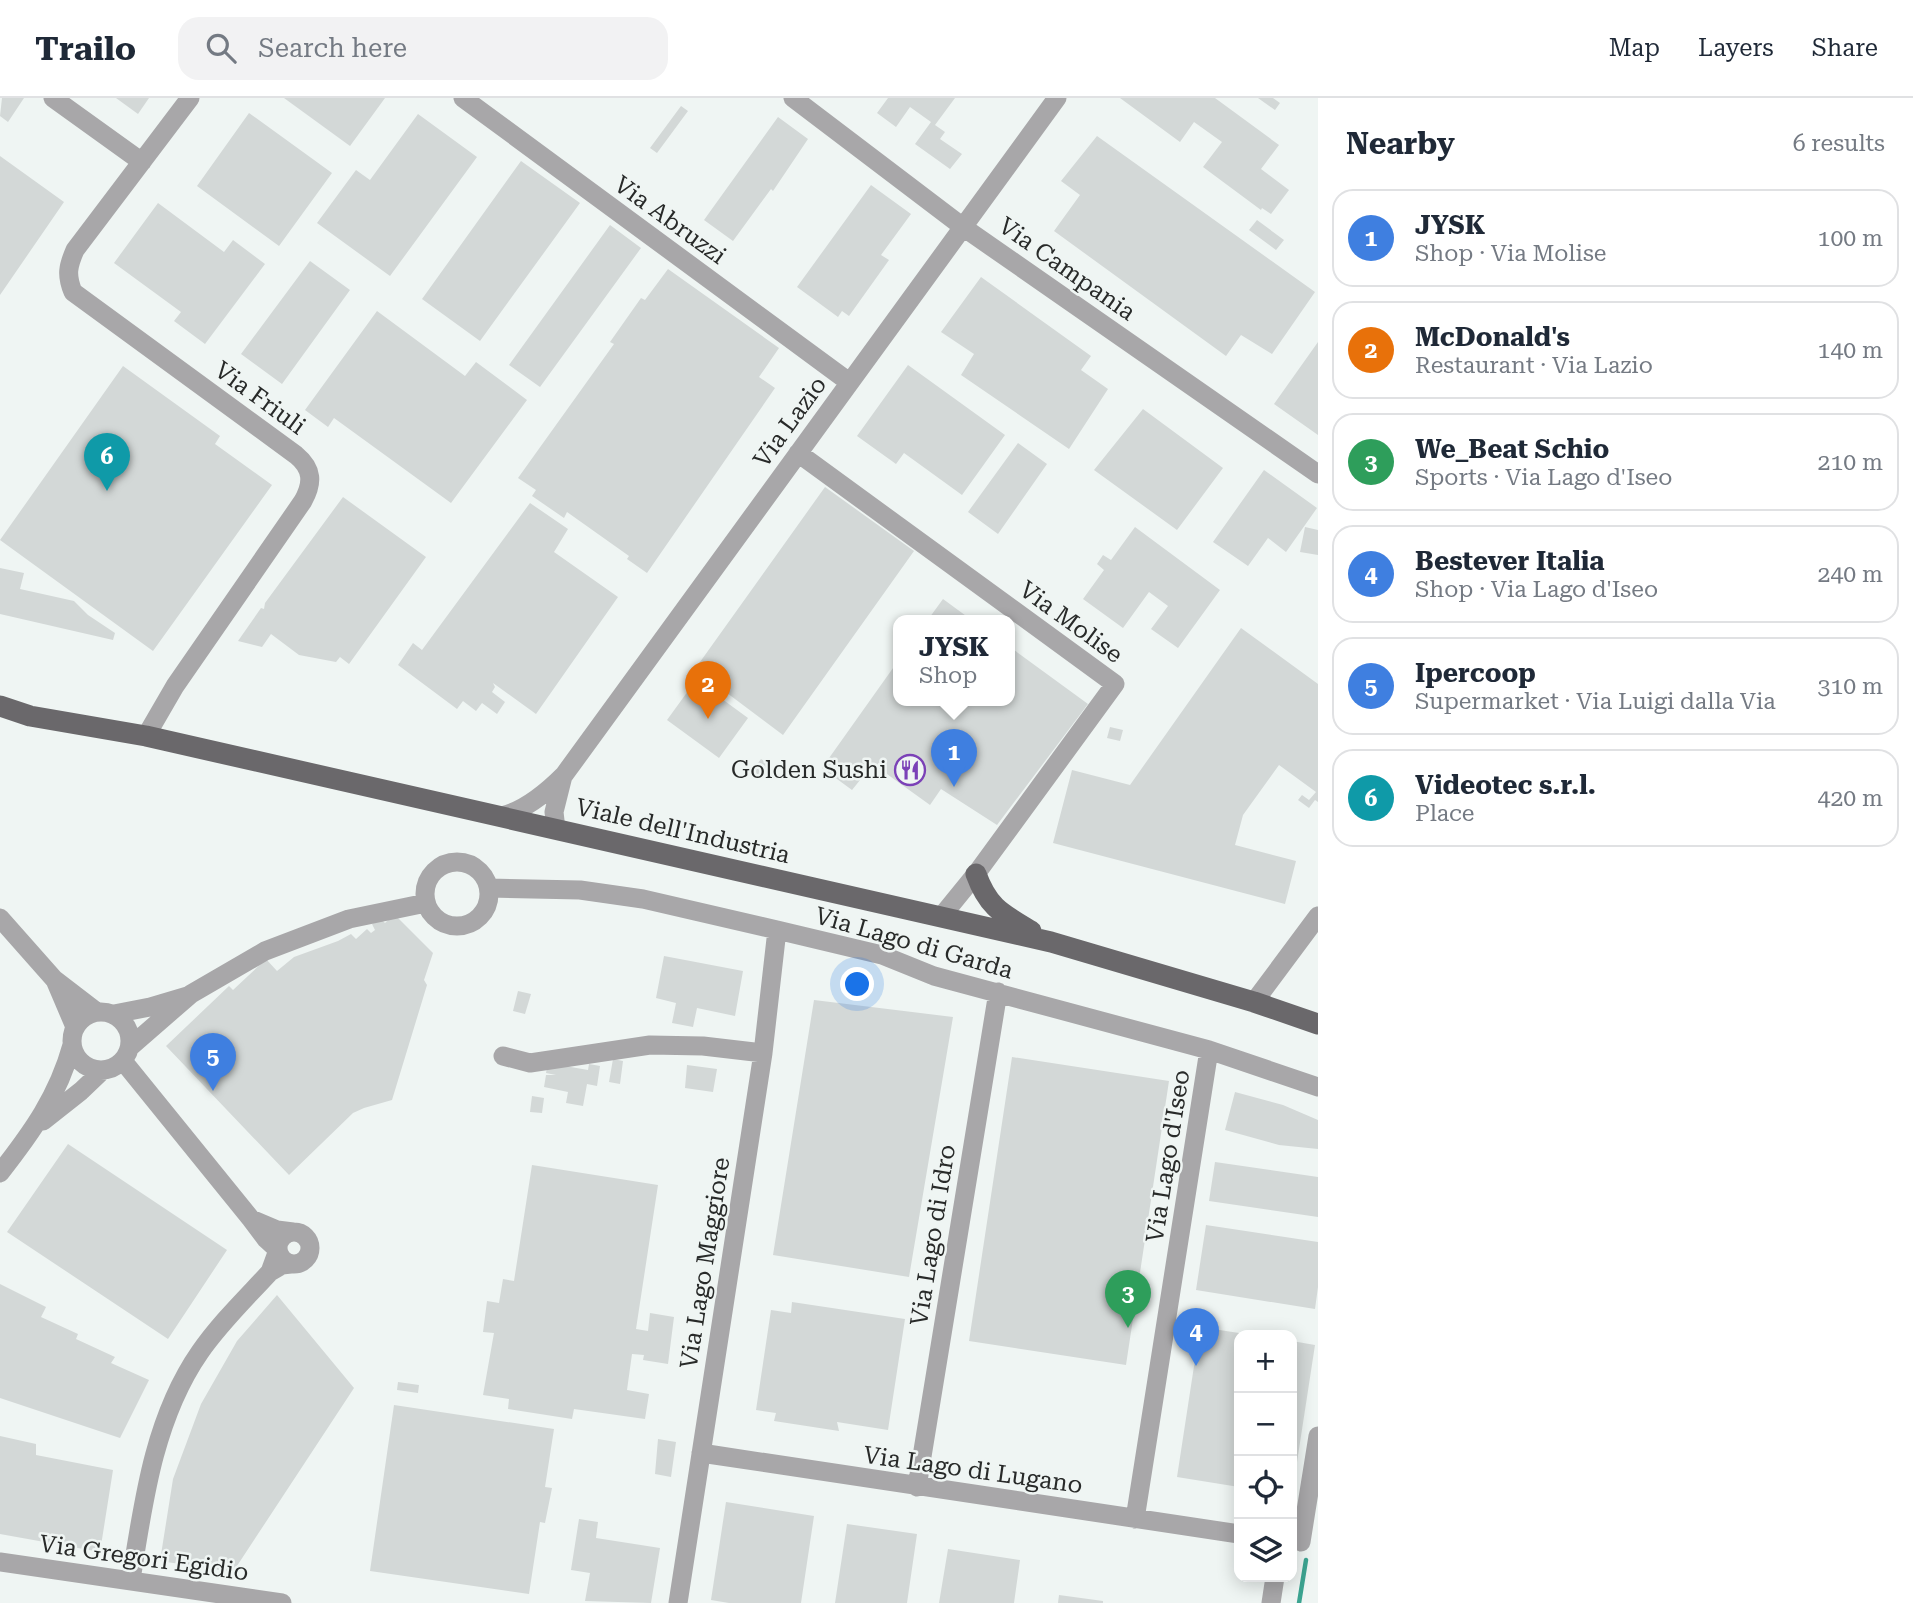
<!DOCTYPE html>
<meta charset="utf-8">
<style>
:root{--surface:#fff;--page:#f2f2f3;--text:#1f2937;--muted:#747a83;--line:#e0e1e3;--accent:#2563eb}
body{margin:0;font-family:"Roboto Serif",serif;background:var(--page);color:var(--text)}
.controls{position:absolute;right:21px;bottom:21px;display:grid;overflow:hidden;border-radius:14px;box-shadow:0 4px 18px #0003}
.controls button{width:63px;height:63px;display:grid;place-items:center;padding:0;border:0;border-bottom:2px solid var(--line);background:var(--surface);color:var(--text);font:35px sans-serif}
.you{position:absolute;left:858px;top:887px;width:24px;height:24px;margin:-18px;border:5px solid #fff;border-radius:50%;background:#1a73e8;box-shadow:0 0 0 10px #1a73e833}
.badge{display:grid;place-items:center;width:46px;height:46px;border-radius:50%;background:var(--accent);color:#fff;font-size:23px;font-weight:700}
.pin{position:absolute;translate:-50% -58px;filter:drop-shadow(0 2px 4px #0008)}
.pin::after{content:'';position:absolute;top:37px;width:24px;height:21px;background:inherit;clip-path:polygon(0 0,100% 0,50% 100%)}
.popup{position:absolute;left:893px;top:517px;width:122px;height:91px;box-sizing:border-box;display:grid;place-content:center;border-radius:14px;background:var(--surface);filter:drop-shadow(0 2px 5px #0005);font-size:23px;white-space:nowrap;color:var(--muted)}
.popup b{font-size:26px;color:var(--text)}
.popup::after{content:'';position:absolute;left:50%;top:100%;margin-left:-14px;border:14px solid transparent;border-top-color:var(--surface)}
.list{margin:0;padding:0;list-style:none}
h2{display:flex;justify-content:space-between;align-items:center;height:91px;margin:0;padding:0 28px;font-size:30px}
h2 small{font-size:23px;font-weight:400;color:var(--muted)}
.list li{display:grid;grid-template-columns:46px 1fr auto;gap:21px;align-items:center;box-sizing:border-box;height:98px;margin:0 14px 14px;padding:0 14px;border:2px solid var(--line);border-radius:21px}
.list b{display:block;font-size:26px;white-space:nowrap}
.list p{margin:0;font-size:23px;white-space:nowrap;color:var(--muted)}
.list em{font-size:23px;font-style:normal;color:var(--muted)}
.icon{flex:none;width:38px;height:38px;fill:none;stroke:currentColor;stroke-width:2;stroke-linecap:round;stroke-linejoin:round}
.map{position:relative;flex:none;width:1318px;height:1505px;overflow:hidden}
header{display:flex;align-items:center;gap:42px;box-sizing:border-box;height:98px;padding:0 35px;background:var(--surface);border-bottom:2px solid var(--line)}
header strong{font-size:33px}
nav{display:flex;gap:38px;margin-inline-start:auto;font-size:24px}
.search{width:490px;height:63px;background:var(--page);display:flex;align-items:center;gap:18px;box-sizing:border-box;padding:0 24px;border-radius:21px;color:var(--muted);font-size:26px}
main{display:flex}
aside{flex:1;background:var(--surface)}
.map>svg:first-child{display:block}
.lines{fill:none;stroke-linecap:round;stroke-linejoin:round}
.stream{stroke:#3ca491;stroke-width:4.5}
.building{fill:#d3d8d7}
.minor{stroke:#a8a7a9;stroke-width:19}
.major{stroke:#6a686b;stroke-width:21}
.labels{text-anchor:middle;stroke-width:5;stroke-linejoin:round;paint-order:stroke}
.street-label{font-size:24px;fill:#282a29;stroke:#eff5f3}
.poi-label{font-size:24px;fill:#282a29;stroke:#eff5f3;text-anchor:end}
</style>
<header>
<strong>Trailo</strong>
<div class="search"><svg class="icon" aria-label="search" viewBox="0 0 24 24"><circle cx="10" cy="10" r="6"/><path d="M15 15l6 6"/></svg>Search here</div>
<nav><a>Map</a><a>Layers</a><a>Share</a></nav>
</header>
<main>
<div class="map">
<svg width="1318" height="1505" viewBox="0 0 1318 1505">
<rect width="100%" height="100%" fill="#eff5f3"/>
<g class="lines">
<path class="stream" d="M 1299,1505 L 1306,1462"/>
</g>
<path class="building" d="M 2,0 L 24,0 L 8,24 L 0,18 Z
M 116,0 L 149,0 L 138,16 Z
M 284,0 L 385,0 L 350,48 Z
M 888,0 L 955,0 L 935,27 L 945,34 L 940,41 L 962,56 L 950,71 L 915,46 L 931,24 L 910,9 L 896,29 L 877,15 Z
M 1120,0 L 1215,0 L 1279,47 L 1261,71 L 1289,92 L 1271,116 L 1262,110 L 1261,112 L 1203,69 L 1222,44 L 1194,24 L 1180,44 Z
M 1258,0 L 1273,0 L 1280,5 L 1275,12 Z
M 681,8 L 688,13 L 657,55 L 650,50 Z
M 249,15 L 332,75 L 279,148 L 197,88 Z
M 418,16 L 477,59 L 390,178 L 317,125 L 356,72 L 370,82 Z
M 778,19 L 808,41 L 773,93 L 771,91 L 733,143 L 704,122 Z
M 1097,38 L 1315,194 L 1272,256 L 1241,237 L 1226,258 L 1054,133 L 1080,97 L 1061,83 Z
M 0,58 L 64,104 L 0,197 Z
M 521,63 L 580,105 L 480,243 L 422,201 Z
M 871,87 L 911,116 L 881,157 L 889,162 L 849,218 L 842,213 L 838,219 L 797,189 Z
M 158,105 L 224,154 L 233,142 L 265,166 L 205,246 L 174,223 L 181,214 L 114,165 Z
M 1257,122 L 1284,142 L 1276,152 L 1249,132 Z
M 610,127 L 641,150 L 540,289 L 509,267 Z
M 310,163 L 350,192 L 282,286 L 241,256 Z
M 668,171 L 779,250 L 759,279 L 775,290 L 647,475 L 627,461 L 629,458 L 567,414 L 564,420 L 532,398 L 536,392 L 518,380 L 614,246 L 610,244 L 641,200 L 645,202 Z
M 981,179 L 1091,258 L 1081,272 L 1108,291 L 1069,351 L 961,277 L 974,256 L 941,234 Z
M 377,213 L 465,278 L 476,264 L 527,302 L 451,405 L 334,320 L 328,329 L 305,312 Z
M 1318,244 L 1318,337 L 1274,306 Z
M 908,267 L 1005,337 L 962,397 L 904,355 L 896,366 L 857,338 Z
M 123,268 L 220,338 L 215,346 L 272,387 L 153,553 L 0,442 Z
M 1143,311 L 1223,370 L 1177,432 L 1094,372 Z
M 1018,345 L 1047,366 L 998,436 L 968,414 Z
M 1264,372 L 1317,410 L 1286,454 L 1268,440 L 1248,468 L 1213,444 Z
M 825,389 L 914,453 L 783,637 L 695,571 Z
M 343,399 L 426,459 L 349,566 L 340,559 L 336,564 L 299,557 L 271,536 L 262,549 L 238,543 L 261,510 L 264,511 L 265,505 Z
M 530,405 L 568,431 L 554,454 L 618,499 L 536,616 L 493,585 L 495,589 L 492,594 L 505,604 L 497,616 L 482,605 L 476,613 L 463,603 L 457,611 L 398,567 L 413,545 L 422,552 Z
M 1135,429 L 1220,492 L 1178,550 L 1151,531 L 1168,508 L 1149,494 L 1123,530 L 1083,501 L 1104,472 L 1097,466 L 1103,457 L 1111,462 Z
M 1305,429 L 1318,432 L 1318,457 L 1300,454 Z
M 0,470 L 24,475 L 20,491 L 74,503 L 88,517 L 115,535 L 113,542 L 0,516 Z
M 943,501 L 973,523 L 927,523 Z
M 1241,530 L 1318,586 L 1318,704 L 1315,702 L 1309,710 L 1298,702 L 1302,697 L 1309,702 L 1316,694 L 1279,667 L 1243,717 L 1235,747 L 1296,763 L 1285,806 L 1053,745 L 1072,672 L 1130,687 Z
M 1010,549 L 1088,606 L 997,727 L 941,691 L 930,707 L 873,666 L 852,692 L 822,670 L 898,563 L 898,603 L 1010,603 Z
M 696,582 L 748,620 L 719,660 L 667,622 Z
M 1110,629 L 1123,632 L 1120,643 L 1107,640 Z
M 761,661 L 771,668 L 761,681 L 751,674 Z
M 394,816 L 433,855 L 424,882 L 427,887 L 392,1002 L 364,1010 L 353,1015 L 289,1077 L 166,948 L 229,888 L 233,892 L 266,861 L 277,873 L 294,859 L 338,843 L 351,836 L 356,841 L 367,831 L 371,835 L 375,832 L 372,826 L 380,820 L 385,825 Z
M 664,858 L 743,873 L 735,918 L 697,910 L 693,929 L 672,925 L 676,905 L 656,900 Z
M 518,893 L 531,896 L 525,916 L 513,913 Z
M 814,902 L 953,919 L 909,1179 L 773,1157 Z
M 1012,959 L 1169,983 L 1126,1267 L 969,1243 Z
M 613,961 L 623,963 L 620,986 L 609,984 Z
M 548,965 L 588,972 L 589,966 L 600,968 L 597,988 L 587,986 L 583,1008 L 566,1005 L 568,994 L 544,989 L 546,977 L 556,977 L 546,975 Z
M 687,967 L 717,971 L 713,994 L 685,990 Z
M 1235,994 L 1283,1007 L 1318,1022 L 1318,1051 L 1279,1047 L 1225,1032 Z
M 532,998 L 544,1000 L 542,1015 L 530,1014 Z
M 68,1046 L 227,1152 L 168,1241 L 7,1134 Z
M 1215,1064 L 1318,1079 L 1318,1119 L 1209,1103 Z
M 532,1067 L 658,1087 L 636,1231 L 648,1233 L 650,1215 L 674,1219 L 668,1266 L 643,1262 L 644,1257 L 632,1256 L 627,1292 L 649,1296 L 645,1321 L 574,1311 L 572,1321 L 508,1311 L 509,1301 L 483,1297 L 494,1235 L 483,1234 L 487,1203 L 499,1205 L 503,1181 L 514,1183 Z
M 1206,1127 L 1318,1144 L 1318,1189 L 1315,1211 L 1196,1192 Z
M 0,1186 L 46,1209 L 41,1219 L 78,1236 L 76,1241 L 115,1259 L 111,1265 L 149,1282 L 120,1340 L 0,1300 Z
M 277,1197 L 354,1290 L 233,1474 L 160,1463 L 173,1381 L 201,1306 L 237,1243 Z
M 792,1204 L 905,1221 L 888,1332 L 837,1324 L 839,1333 L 774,1323 L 776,1315 L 756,1312 L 771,1212 L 791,1215 Z
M 1200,1229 L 1239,1235 L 1239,1389 L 1177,1379 Z
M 1292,1243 L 1315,1247 L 1293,1390 L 1292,1390 Z
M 398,1284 L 419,1287 L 418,1295 L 397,1292 Z
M 394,1307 L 554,1331 L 545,1389 L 552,1390 L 545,1425 L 540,1424 L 529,1496 L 370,1473 Z
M 0,1338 L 36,1346 L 36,1357 L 113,1372 L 100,1454 L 0,1436 Z
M 658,1341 L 676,1344 L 671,1379 L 655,1376 Z
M 726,1404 L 814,1418 L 801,1505 L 729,1505 L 711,1502 Z
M 579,1421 L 598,1424 L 596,1440 L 660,1450 L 651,1505 L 585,1503 L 590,1475 L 571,1472 Z
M 847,1426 L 917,1436 L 907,1505 L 835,1505 Z
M 948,1451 L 1020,1462 L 1014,1505 L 939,1505 Z
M 1059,1497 L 1103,1503 L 1103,1505 L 1058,1505 Z"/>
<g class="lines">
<path class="minor" d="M 53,0 L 142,64
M 463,0 L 849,284
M 793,0 L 963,129 L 1318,376
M 798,355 L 1115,586 L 976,776 L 941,819
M 146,638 L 175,588 L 303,403 C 313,385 313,371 296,357 L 73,194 C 66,177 68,168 75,152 L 190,0
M 502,718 C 526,712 547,694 564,677 L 1057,0
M 556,731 L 554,714 L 563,678
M425 796a32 32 0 1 1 64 0a32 32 0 1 1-64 0Z
M 489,790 L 580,792 L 643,801 L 777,832 L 882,857 L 934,878 L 1209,952 L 1318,989
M 0,820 L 54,881 L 97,914
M 55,882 L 75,929
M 1254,904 L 1318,818
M72 943a29 29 0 1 1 58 0a29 29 0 1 1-58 0Z
M 114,916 L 150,909 L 187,898
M 130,949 L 191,896 L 265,853 L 349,821 L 426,805
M 503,958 L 530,965 L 650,947 L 703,948 L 763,955
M 123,963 L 251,1121
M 43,1023 L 81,993 L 103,972
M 0,1075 C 32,1034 58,998 72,947
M278 1150a16 16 0 1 1 32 0a16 16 0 1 1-32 0Z
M 291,1166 L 282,1167 L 270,1174 L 278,1152 L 266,1141 L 251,1121 L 277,1132 L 293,1134
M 701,1355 L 1239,1436
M 917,1389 L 998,894
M 1135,1421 L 1209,952
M 1301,1444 L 1318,1338
M 0,1464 L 282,1505
M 131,1482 C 143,1405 154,1320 200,1254 C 220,1225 246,1200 270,1174
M 678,1505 L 763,955 L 777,832
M 1271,1505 L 1275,1479"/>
<path class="major" d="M 0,608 L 30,618 L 146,638 L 1051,844 L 1254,904 L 1318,926
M 976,776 C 988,809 1001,815 1031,833"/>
</g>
<defs>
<g id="restaurant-ring" transform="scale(1.575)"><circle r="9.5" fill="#eff5f3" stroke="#7b41b7" stroke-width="1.5"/><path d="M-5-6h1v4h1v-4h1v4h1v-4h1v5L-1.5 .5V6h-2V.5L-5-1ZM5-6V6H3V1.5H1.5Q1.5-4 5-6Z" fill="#7b41b7"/></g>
</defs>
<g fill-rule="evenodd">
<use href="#restaurant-ring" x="910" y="672"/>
</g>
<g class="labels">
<g class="street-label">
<text transform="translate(670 122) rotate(36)" y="8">Via Abruzzi</text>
<text transform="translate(1067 171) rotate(35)" y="8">Via Campania</text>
<text transform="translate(260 300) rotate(36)" y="8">Via Friuli</text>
<text transform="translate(790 324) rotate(-54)" y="8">Via Lazio</text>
<text transform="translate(1071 524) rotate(36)" y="8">Via Molise</text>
<text transform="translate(683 733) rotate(13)" y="8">Viale dell'Industria</text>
<text transform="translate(914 845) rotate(16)" y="8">Via Lago di Garda</text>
<text transform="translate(1168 1058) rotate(-81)" y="8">Via Lago d'Iseo</text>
<text transform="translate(933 1137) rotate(-81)" y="8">Via Lago di Idro</text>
<text transform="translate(705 1165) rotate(-81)" y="8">Via Lago Maggiore</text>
<text transform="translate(973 1372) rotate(8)" y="8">Via Lago di Lugano</text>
<text transform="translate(144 1460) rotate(8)" y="8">Via Gregori Egidio</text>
</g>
<g class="poi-label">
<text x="887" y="680">Golden Sushi</text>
</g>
</g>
</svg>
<div class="controls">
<button>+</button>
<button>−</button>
<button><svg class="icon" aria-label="locate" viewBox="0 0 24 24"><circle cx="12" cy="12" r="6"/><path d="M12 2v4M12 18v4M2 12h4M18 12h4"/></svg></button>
<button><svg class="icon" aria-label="layers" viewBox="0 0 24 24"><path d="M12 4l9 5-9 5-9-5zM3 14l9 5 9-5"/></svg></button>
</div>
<div class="you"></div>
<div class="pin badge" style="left:954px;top:689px;background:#3f7fe0">1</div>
<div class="popup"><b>JYSK</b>Shop</div>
<div class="pin badge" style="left:708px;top:621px;background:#e8710a">2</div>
<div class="pin badge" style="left:1128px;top:1230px;background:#2e9e5b">3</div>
<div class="pin badge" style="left:1196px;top:1268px;background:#3f7fe0">4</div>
<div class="pin badge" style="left:213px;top:993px;background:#3f7fe0">5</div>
<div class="pin badge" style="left:107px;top:393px;background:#0f9aa8">6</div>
</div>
<aside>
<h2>Nearby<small>6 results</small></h2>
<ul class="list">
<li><span class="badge" style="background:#3f7fe0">1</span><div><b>JYSK</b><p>Shop · Via Molise</p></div><em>100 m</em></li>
<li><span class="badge" style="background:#e8710a">2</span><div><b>McDonald's</b><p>Restaurant · Via Lazio</p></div><em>140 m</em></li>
<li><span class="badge" style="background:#2e9e5b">3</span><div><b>We_Beat Schio</b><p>Sports · Via Lago d'Iseo</p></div><em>210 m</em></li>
<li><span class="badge" style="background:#3f7fe0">4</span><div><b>Bestever Italia</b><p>Shop · Via Lago d'Iseo</p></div><em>240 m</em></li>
<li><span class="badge" style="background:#3f7fe0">5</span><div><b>Ipercoop</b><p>Supermarket · Via Luigi dalla Via</p></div><em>310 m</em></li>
<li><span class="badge" style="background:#0f9aa8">6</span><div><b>Videotec s.r.l.</b><p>Place</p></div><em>420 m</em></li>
</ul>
</aside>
</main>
